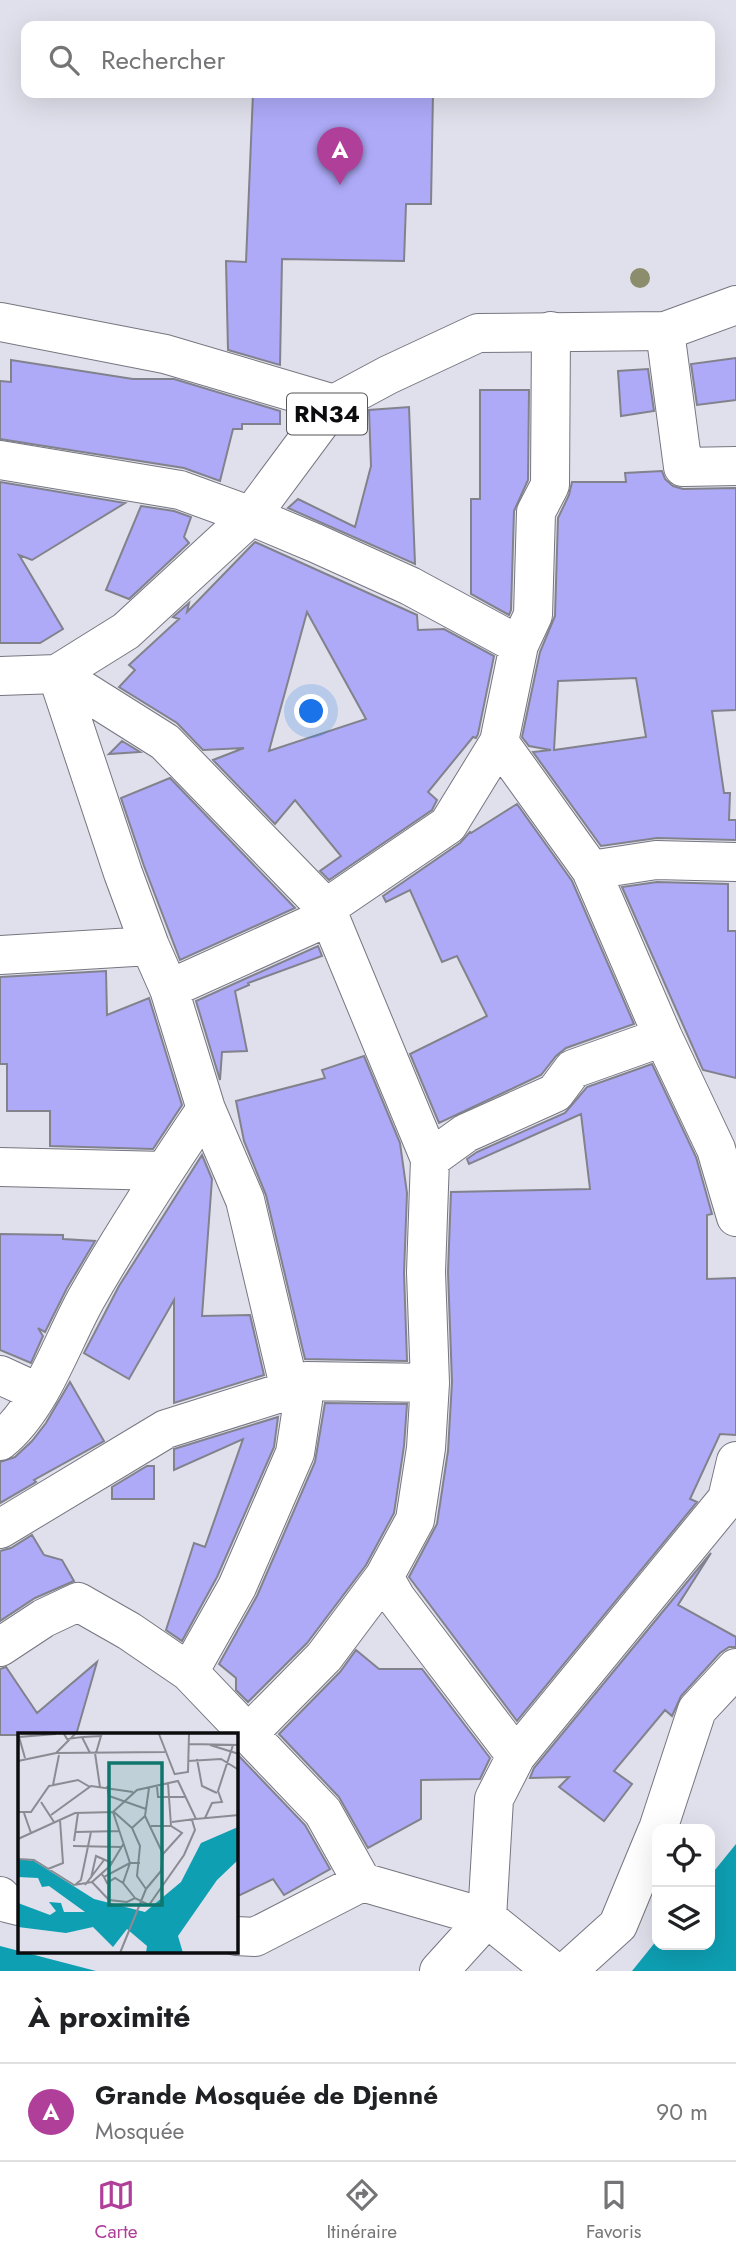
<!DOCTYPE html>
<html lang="fr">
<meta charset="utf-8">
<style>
:root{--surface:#fff;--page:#f6f6f6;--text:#202124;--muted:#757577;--line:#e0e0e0;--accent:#b03f9a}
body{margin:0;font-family:Jost,sans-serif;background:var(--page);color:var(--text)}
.controls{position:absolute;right:21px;bottom:21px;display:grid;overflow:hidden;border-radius:14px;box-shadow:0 7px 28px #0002}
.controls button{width:63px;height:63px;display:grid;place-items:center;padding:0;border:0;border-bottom:2px solid var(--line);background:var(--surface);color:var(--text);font:35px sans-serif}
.you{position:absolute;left:312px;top:712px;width:24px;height:24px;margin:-18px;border:5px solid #fff;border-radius:50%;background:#1a73e8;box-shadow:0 0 0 10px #1a73e833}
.badge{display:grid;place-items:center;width:46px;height:46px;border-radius:50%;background:var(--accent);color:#fff;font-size:23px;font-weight:700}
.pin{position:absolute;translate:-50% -58px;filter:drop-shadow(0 2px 4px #0008)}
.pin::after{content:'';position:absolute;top:37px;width:24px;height:21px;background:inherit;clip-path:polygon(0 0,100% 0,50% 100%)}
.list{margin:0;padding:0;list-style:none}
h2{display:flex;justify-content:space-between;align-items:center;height:91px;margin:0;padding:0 28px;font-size:30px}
h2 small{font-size:23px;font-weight:400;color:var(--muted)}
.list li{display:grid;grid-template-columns:46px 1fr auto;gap:21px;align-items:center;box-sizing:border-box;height:98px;padding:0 28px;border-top:2px solid var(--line)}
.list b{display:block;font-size:26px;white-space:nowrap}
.list p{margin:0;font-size:23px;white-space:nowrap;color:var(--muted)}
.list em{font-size:23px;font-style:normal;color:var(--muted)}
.icon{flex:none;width:38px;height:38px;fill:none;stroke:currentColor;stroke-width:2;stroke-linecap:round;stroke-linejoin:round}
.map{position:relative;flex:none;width:736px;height:1971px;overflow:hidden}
.search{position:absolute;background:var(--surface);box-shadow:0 7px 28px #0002;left:21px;right:21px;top:21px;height:77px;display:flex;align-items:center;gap:18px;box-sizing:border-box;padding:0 24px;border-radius:14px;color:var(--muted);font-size:26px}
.sheet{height:189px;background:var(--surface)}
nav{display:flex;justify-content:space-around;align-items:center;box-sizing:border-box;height:98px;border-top:2px solid var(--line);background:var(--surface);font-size:19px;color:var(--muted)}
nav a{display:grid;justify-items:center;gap:4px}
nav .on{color:var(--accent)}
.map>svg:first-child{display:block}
.water{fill:#0e9fb3}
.building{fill:#aeaaf8;stroke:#82828d;stroke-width:2;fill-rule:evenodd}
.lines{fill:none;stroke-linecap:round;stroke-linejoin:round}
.minor-casing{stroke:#767680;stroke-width:40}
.major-casing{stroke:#767680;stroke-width:40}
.minor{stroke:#fff;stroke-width:38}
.major{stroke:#fff;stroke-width:38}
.tree{fill:#8b8d6c}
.labels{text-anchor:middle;stroke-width:5;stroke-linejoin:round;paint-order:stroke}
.shield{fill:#fff;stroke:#555557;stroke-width:2}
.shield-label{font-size:24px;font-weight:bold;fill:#0c0c0f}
.inset-road{fill:none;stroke:#8b8b93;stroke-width:2}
.view{fill:#0f766e;fill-opacity:0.15;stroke:#0f766e;stroke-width:3.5}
.inset-edge{fill:none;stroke:#0c0c0f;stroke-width:3.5}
</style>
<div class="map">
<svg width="736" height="1971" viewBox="0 0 736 1971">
<rect width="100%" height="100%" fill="#dfe0eb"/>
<path class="water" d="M 736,1844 L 736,1971 L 632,1971 L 657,1940 L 657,1945 L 710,1945 L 710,1876 Z
M 0,1946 L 96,1971 L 0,1971 Z"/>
<path class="building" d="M 253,93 L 433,93 L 431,204 L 406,204 L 404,261 L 282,259 L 280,365 L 228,350 L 226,261 L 246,262 Z
M 736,358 L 736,400 L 697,405 L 691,364 Z
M 11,360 L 133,379 L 174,379 L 280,411 L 280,424 L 242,424 L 242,429 L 233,429 L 220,481 L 184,468 L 0,439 L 0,381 L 11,382 Z
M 648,369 L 654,411 L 621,416 L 618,371 Z
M 480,390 L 529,390 L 528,480 L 514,511 L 511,610 L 509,615 L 471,594 L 471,499 L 480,499 Z
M 409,407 L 413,513 L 415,564 L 288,508 L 298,499 L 355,527 L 371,466 L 369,410 Z
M 662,471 L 665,479 L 673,486 L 683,489 L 736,488 L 736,710 L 712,711 L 724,793 L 730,793 L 729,820 L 736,820 L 736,840 L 657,838 L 601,846 L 533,752 L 551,750 L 529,746 L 522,737 L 540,652 L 555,616 L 558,518 L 569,495 L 572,482 L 626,482 L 625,473 ZM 636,678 L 646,737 L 554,750 L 558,681 Z
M 0,482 L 125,503 L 32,560 L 19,555 L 63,629 L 40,643 L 0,643 Z
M 141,506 L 174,511 L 191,517 L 184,537 L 189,543 L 129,599 L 106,590 Z
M 255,542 L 417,615 L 418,630 L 444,629 L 494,656 L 478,734 L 476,738 L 473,737 L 428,792 L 437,800 L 432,810 L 329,880 L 320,871 L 341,856 L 295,800 L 275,824 L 213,760 L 244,748 L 203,750 L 177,723 L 119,687 L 135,670 L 129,665 L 179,619 L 173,617 L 189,603 L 187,612 ZM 307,612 L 366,719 L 269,751 L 273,736 Z
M 122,741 L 140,752 L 109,754 Z
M 170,778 L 295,908 L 180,960 L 144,866 L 121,798 Z
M 517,804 L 572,881 L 634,1024 L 566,1048 L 556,1056 L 541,1075 L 439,1123 L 410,1054 L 487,1016 L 457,956 L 442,962 L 410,890 L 386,902 L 383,896 L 460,843 L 470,832 L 471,833 Z
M 657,882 L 728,884 L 728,931 L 736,931 L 736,1078 L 703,1070 L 622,887 Z
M 318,946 L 322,956 L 248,983 L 249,985 L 235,991 L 247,1051 L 222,1052 L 220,1080 L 196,1001 Z
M 106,971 L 107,1015 L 149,998 L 182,1105 L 153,1149 L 50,1146 L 50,1111 L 7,1111 L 7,1064 L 0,1064 L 0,977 Z
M 364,1056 L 400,1143 L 407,1193 L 404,1273 L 407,1361 L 305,1359 L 266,1195 L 244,1141 L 236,1101 L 325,1078 L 322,1070 Z
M 652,1064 L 696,1157 L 712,1214 L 707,1215 L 707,1279 L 736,1278 L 736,1435 L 720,1434 L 690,1499 L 697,1502 L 517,1721 L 409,1577 L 437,1524 L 448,1451 L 452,1382 L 448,1272 L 451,1192 L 590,1189 L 581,1114 L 469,1164 L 467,1159 L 477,1152 L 565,1113 L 587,1087 Z
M 202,1155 L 212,1179 L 202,1316 L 250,1315 L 264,1375 L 174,1403 L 174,1300 L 129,1379 L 84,1353 L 119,1286 Z
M 0,1234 L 63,1235 L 63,1239 L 95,1241 L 67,1288 L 45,1332 L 38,1328 L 43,1336 L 31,1363 L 0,1350 Z
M 70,1382 L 104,1441 L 34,1480 L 36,1482 L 0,1503 L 0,1462 L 15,1457 L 32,1441 L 46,1423 Z
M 325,1403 L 407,1404 L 404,1446 L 394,1513 L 366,1565 L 307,1643 L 248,1702 L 236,1690 L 236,1678 L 219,1664 L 257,1596 L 315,1462 Z
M 278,1417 L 274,1447 L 217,1577 L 182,1641 L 166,1630 L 194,1543 L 205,1547 L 243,1439 L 174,1470 L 174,1449 Z
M 147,1466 L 154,1466 L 154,1499 L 112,1499 L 112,1487 Z
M 32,1535 L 44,1555 L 62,1560 L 74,1581 L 35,1598 L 0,1621 L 0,1551 L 11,1548 Z
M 711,1553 L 678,1605 L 736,1637 L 736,1647 L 729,1647 L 720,1653 L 681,1696 L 672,1716 L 665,1710 L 614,1771 L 632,1784 L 604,1821 L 559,1787 L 569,1777 L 530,1778 L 534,1768 Z
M 356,1650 L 379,1669 L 422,1669 L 490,1758 L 480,1779 L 421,1780 L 421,1819 L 368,1848 L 339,1797 L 279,1734 L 340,1672 Z
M 97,1662 L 76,1735 L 0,1735 L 0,1669 L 6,1667 L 37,1713 Z
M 236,1753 L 305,1825 L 330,1869 L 284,1895 L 273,1879 L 236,1897 Z"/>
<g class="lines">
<g class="minor-casing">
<path id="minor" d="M 0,322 L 165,354 L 334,404
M 665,331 L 683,467 L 736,466
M 0,460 L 180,490 L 251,516 L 315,543 L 410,586 L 519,645
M 57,674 L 165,742 L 326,908
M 499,742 L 591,870 L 663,1037 L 716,1149 L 736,1217
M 591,870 L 656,860 L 736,862
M 0,955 L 150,946
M 169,989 L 328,917
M 430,1159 L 466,1133 L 555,1093 L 573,1069 L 663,1037
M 0,1167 L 164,1171
M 0,1375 L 39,1393
M 0,1441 C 41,1408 61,1344 86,1299 C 123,1234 164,1171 206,1109
M 0,1529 L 166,1429 L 290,1390 L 245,1200 L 206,1109 L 169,989 L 150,946 L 123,873 L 57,674
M 0,1647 L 44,1618 L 78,1602 L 129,1631 L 189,1672 L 323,1812 L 362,1882
M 189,1672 L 237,1587 L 295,1453 L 303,1401 L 290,1390 L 306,1381 L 430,1383
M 249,1733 L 324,1657 L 384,1577
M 516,1756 L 727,1499 L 736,1461
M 658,1829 L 697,1710 L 736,1668
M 0,1896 L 7,1903 L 19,1906
M 236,1936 L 255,1937 L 362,1882 L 487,1918 L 553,1971
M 439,1971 L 487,1918 L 494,1799 L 516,1756 L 396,1598 L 384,1577 L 415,1520 L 426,1448 L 430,1383 L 426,1272 L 430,1159 L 326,908 L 448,825 L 499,742 L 519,645 L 533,615 L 536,512 L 550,485 L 551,331
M 567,1971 L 618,1925 L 657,1831"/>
</g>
<g class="major-casing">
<path id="major" d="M 0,676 L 57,674 L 126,631 L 251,516 L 334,404 L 388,375 L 478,333 L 665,331 L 736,305"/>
</g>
<use href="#minor" class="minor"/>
<use href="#major" class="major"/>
</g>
<circle class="tree" cx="640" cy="278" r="10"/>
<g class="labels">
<rect class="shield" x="287" y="393.5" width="80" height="41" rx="5"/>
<g class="shield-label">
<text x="327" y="422">RN34</text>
</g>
</g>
<g transform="translate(18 1733)">
<rect width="220" height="220" fill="#dfe0eb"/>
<path d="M 220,94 L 220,127 L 199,147 L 160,203 L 165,220 L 128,220 L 129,213 L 109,196 L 95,214 L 75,194 L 48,200 L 0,194 L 0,170 L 32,182 L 38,178 L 31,169 L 43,170 L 46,179 L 67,179 L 31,153 L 24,154 L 20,145 L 0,144 L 0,126 L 16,128 L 76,166 L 127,179 L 163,149 L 183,110 Z" fill="#0e9fb3"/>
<path class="inset-road" d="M 46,1 L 49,6 L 64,4 L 72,20M 141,1 L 157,42M 65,4 L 83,3 L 78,20M 171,11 L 221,12M 192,12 L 221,21M 38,20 L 147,19M 77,20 L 82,54M 7,25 L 1,4 L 38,1M 179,26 L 184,53 L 199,60M 0,28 L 38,20 L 57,1M 170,28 L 203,26 L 221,37M 157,41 L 170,39 L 171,1M 150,50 L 153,93M 35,52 L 41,22M 89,53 L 91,63 L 128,76M 139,54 L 140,64 L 167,64M 23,69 L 36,89M 0,79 L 13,79 L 31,53 L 60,47 L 72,54M 96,79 L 114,95M 6,80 L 13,100M 33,82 L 73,53 L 115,59M 127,83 L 145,121 L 143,138 L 128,156M 187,85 L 194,70 L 204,69 L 200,58 L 215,12M 154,89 L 177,86M 133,93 L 153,93 L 164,100 L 145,121M 58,99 L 102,98M 0,106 L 57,80 L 95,79 L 119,57 L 160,48 L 178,86 L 221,82M 56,108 L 60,80M 55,113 L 103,114M 0,126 L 16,127 L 56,152 L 74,149 L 91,167 L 109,169 L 117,165 L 131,172 L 166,122 L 177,97 L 174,87M 30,136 L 45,130 L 42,87M 83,140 L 86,144 L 112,130 L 95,79M 86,144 L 89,150 L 97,145 L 105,150 L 117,165M 73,145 L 78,123 L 94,130M 74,149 L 92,133 L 106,110M 105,150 L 112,130 L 122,130M 58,151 L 63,147 L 73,99M 67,152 L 86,127M 102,220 L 128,156 L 119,143 L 122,113 L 114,95 L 127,83 L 131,55"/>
<path class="view" d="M 91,30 L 144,30 L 144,172 L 91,172 Z"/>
<rect width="220" height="220" class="inset-edge"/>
</g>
</svg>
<div class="controls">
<button><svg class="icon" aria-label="locate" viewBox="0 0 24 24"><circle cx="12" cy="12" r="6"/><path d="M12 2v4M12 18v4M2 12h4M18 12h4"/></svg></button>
<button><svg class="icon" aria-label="layers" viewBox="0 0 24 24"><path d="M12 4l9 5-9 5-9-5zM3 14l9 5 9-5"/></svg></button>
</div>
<div class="you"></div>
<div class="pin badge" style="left:340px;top:185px">A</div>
<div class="search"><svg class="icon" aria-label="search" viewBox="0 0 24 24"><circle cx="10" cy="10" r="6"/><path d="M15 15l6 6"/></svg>Rechercher</div>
</div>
<section class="sheet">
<h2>À proximité<small></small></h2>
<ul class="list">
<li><span class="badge">A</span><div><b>Grande Mosquée de Djenné</b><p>Mosquée</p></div><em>90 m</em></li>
</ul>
</section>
<nav>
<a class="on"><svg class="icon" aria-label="map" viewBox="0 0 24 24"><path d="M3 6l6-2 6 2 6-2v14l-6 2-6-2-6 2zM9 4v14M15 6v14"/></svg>Carte</a>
<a><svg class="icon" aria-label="directions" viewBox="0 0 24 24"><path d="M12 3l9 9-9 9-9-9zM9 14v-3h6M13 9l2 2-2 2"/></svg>Itinéraire</a>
<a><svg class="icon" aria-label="saved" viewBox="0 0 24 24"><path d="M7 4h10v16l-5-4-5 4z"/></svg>Favoris</a>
</nav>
